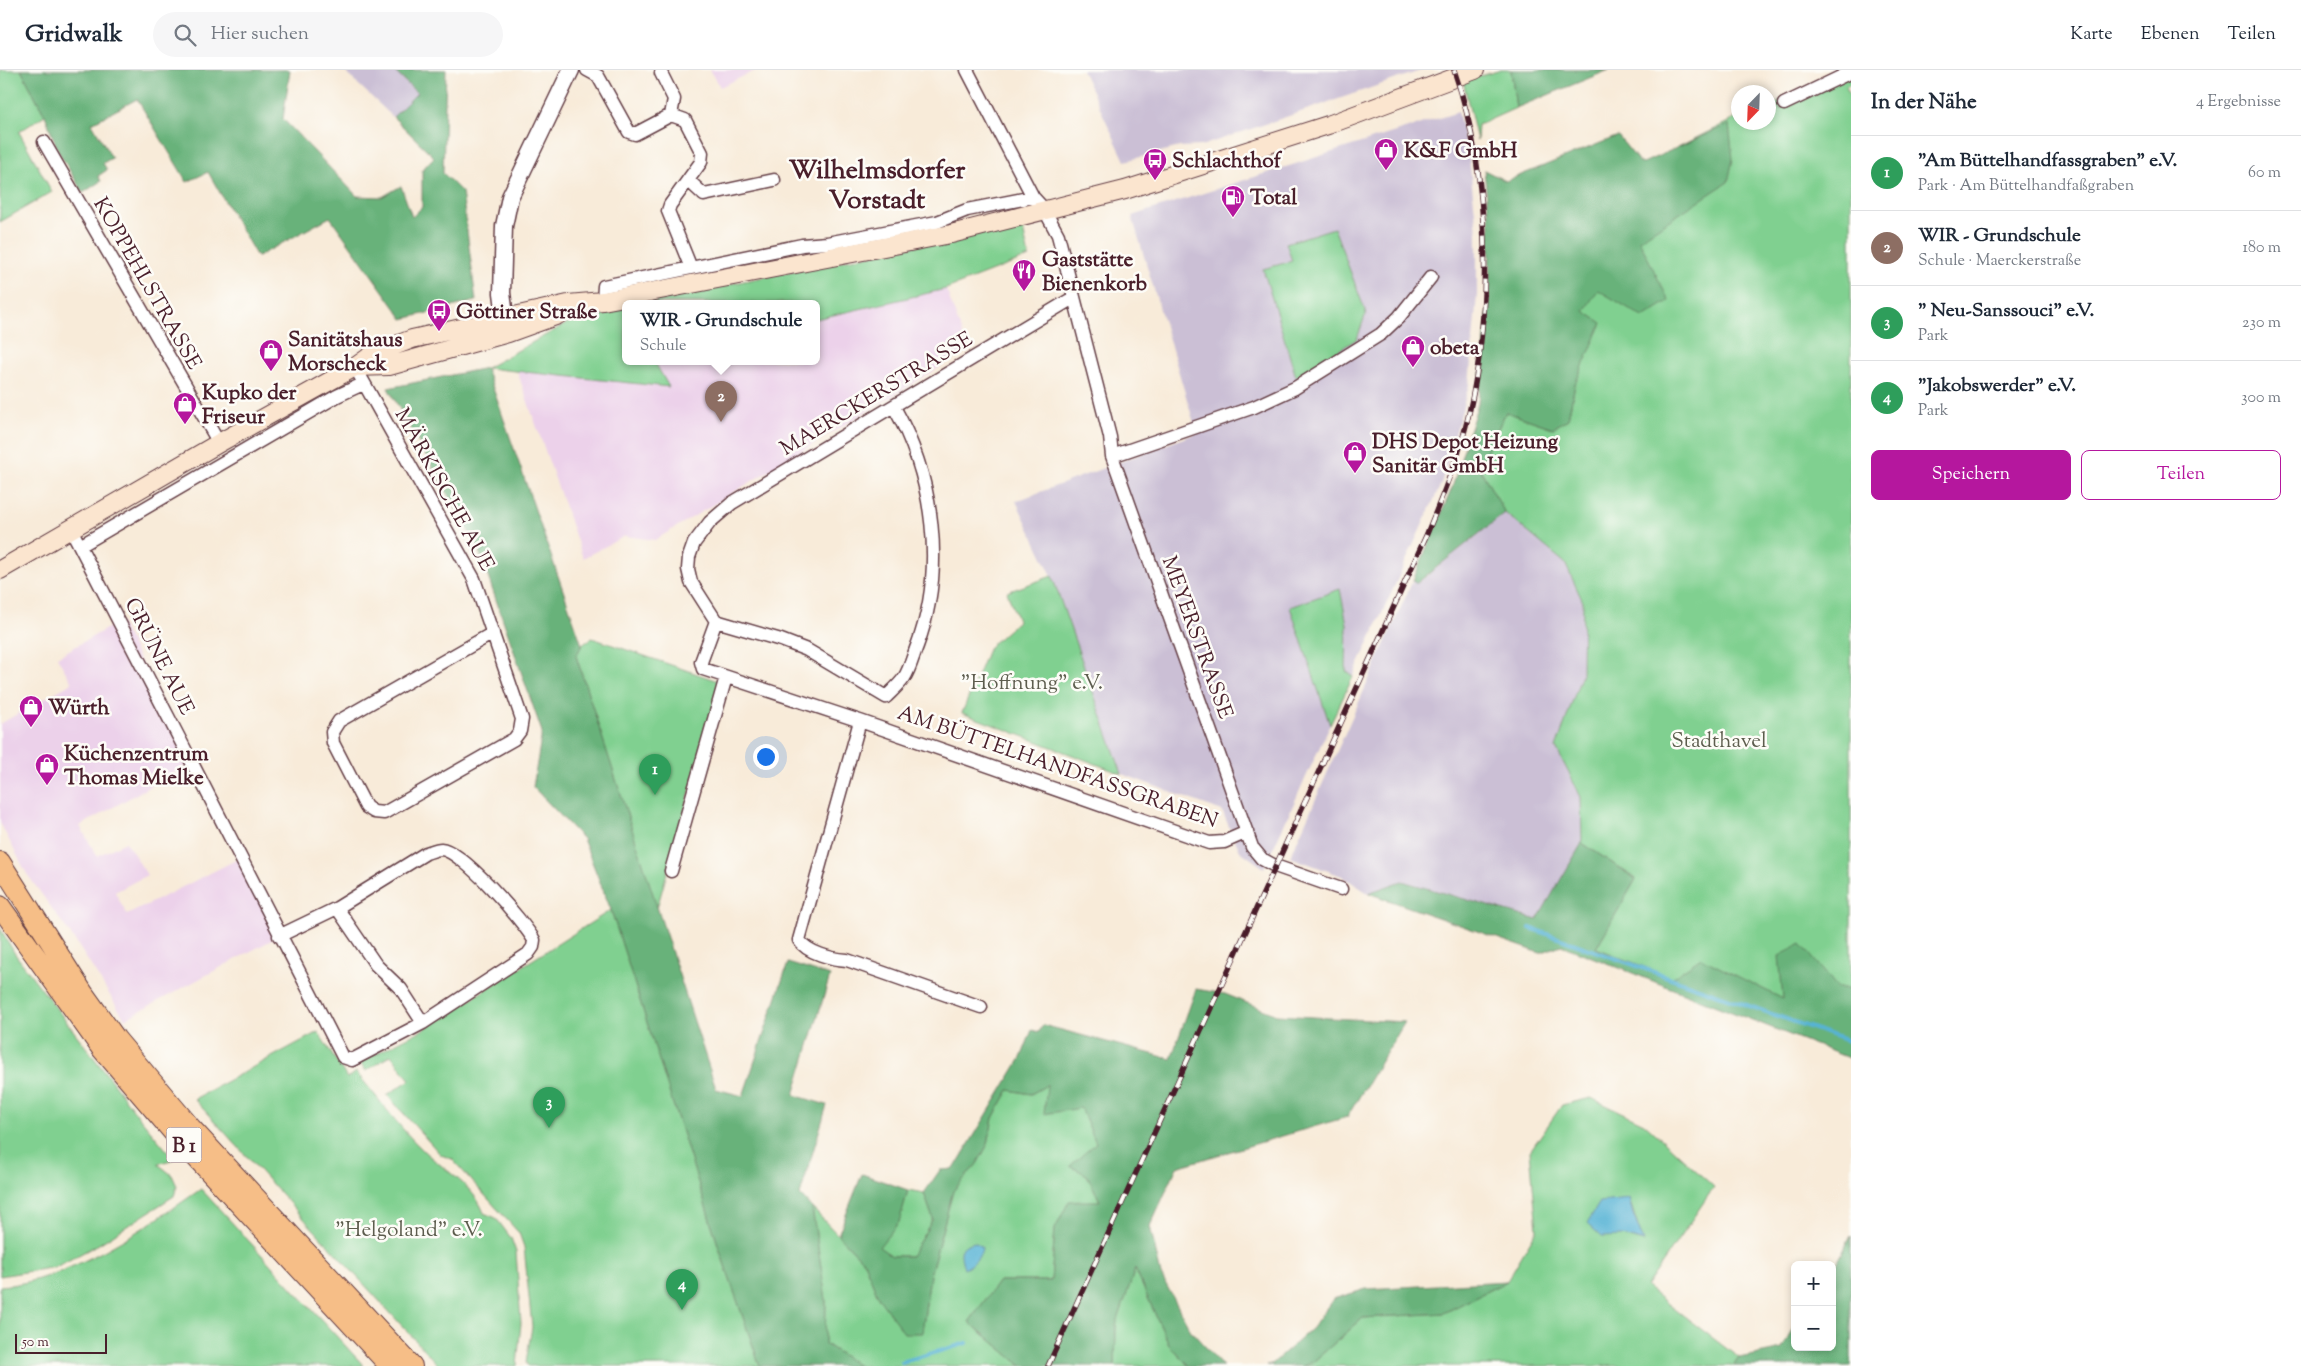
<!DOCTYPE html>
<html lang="de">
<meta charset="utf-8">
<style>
:root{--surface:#fff;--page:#f6f6f7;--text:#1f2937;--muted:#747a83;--line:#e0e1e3;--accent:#b5179e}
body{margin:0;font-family:"Sorts Mill Goudy",serif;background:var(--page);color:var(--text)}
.controls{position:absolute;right:15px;bottom:15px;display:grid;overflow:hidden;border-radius:8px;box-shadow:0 2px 8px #0003}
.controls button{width:45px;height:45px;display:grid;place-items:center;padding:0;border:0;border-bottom:1px solid var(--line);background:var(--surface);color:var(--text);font:25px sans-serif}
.compass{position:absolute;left:1731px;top:15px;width:45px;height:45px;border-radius:50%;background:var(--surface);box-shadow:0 2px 8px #0003;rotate:203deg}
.scale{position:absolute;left:15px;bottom:12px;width:92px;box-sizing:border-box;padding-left:5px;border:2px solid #4a1f2b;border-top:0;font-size:14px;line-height:18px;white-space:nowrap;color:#4a1f2b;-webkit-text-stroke:4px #fdfcf7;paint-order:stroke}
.you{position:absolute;left:765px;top:686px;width:18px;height:18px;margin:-12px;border:4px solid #fff;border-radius:50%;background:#1a73e8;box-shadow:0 0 0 8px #1a73e833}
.badge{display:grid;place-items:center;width:32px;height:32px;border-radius:50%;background:var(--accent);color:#fff;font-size:16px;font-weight:700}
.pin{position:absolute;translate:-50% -41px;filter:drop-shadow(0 1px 2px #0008)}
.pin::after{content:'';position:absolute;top:26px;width:18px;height:15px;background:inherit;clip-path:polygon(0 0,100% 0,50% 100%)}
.popup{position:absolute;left:622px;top:230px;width:198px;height:65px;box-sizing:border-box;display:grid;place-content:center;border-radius:8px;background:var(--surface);filter:drop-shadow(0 1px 4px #0005);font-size:16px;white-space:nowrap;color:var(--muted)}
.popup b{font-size:19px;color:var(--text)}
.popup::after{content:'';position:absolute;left:50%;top:100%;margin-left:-10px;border:10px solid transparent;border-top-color:var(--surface)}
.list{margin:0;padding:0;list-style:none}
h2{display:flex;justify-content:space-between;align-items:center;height:65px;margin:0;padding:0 20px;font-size:21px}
h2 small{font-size:16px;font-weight:400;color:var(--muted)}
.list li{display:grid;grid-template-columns:32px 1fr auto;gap:15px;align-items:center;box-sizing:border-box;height:75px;padding:0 20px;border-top:1px solid var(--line)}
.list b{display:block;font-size:19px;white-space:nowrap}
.list p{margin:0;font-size:16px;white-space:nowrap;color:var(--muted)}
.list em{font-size:16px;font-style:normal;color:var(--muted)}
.actions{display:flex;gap:10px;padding:15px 20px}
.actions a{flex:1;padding:11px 0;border:1px solid var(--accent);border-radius:8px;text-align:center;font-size:18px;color:var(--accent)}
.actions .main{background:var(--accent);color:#fff}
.icon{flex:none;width:28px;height:28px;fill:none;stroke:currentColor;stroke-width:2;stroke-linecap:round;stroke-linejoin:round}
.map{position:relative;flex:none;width:1851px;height:1296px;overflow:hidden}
header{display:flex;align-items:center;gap:30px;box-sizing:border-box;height:70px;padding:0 25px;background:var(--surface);border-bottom:1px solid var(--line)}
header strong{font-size:24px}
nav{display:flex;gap:28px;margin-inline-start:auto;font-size:18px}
.search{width:350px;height:45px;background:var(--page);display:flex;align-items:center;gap:12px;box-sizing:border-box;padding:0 18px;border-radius:28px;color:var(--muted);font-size:19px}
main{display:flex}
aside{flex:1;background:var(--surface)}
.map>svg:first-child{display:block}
.built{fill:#ecd1ea}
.industrial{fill:#cbbfd5}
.green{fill:#80d090;stroke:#65785e;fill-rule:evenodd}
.forest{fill:#68b27a;stroke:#596852}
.water{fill:#57b3d5;stroke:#506980}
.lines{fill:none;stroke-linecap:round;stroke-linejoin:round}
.stream{stroke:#57b3d5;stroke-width:4}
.minor-casing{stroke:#643e45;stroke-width:15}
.tertiary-casing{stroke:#643e45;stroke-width:19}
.secondary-casing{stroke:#643e45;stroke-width:20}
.primary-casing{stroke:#643e45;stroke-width:22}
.minor{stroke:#fff;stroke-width:12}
.tertiary{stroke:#fff;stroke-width:16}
.secondary{stroke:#fbe5cf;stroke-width:18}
.primary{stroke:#f6be87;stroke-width:20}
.rail-casing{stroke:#4a1f2b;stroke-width:5.5}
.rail{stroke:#fdfcf7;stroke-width:4;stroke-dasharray:11;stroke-linecap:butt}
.labels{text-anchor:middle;stroke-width:5;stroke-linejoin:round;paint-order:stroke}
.shield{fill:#fdfcf7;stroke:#806168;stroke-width:1}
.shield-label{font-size:20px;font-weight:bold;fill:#4a1f2b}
.poi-label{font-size:21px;font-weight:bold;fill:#4a1f2b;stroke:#fdfcf7;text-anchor:start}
.street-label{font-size:21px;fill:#4a1f2b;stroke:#fdfcf7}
.park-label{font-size:21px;fill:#5d5d4e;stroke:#fdfcf7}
.district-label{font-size:26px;font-weight:bold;fill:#4a1f2b;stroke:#fdfcf7}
</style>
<header>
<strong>Gridwalk</strong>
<div class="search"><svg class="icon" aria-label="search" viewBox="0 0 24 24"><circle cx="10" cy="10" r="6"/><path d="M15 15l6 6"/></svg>Hier suchen</div>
<nav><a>Karte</a><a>Ebenen</a><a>Teilen</a></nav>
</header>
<main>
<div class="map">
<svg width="1851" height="1296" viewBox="0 0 1851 1296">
<rect width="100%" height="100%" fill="#fdfcf7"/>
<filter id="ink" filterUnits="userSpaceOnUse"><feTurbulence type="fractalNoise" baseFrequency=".02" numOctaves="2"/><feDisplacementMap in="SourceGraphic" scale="10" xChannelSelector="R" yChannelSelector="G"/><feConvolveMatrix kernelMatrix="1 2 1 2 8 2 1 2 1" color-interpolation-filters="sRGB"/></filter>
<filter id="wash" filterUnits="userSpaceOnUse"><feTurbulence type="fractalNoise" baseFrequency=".0096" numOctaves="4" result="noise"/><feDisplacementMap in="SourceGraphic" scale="20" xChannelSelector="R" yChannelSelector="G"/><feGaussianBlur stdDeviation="1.12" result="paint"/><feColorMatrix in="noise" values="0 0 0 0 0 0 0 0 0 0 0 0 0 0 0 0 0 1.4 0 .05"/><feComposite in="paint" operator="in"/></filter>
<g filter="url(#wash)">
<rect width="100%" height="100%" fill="#f8ebd9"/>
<path class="built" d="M 710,0 L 757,0 L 720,17 Z
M 946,219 L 968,280 L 655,470 L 625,466 L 583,488 L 517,301 L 668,317 L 654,291 L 816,291 L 816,249 Z
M 120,551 L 191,693 L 80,756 L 97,786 L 126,772 L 147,805 L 115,822 L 127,845 L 240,788 L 279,866 L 125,949 L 74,869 L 27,804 L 0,753 L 0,654 L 72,613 L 57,587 Z"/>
<path class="industrial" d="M 343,0 L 393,0 L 417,23 L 393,47 Z
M 1082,0 L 1423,0 L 1201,76 L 1180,77 L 1125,91 Z
M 1458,42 L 1469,88 L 1477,161 L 1477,225 L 1469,315 L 1441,414 L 1353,607 L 1346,601 L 1347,554 L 1290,537 L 1330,655 L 1264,798 L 1240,781 L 1222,741 L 1122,704 L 1052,506 L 1016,431 L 1197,363 L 1132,146 Z
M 1505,443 L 1565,493 L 1583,532 L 1582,604 L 1556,678 L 1581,727 L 1582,773 L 1537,850 L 1402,811 L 1368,823 L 1342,806 L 1290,787 L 1413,510 L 1418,513 Z"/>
<path class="green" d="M 0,0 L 21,0 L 45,45 L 19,62 L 52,122 L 0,152 Z
M 1501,0 L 1511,0 L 1516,38 L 1478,55 L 1477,70 L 1463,11 Z
M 1845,0 L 1851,0 L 1851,14 L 1846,17 L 1851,27 L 1851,969 L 1673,908 L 1596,878 L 1636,809 L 1582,773 L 1581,727 L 1556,678 L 1582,604 L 1583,532 L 1565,493 L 1505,443 L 1479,397 L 1506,342 L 1553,358 L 1568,349 L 1575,314 L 1600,256 L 1599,251 L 1584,241 L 1676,78 L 1738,47 L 1738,52 L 1768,52 L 1769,36 Z
M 1022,154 L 1029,187 L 946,219 L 816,249 L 816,233 L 637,233 Z
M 1334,158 L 1366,243 L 1357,269 L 1296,307 L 1263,199 L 1292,191 L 1286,173 Z
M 626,235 L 626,291 L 654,291 L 669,317 L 486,298 L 584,244 Z
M 1052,506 L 1122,704 L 962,643 L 989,577 L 1018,551 L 1007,522 Z
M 1340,519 L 1347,554 L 1346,601 L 1353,607 L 1330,655 L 1290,537 Z
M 592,568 L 721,612 L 657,838 L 576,586 L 582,575 Z
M 611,840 L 721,1184 L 760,1296 L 528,1296 L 526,1292 L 532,1257 L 524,1177 L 519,1163 L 452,1089 L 441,1085 L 387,1025 L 410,1010 L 391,985 L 366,1001 L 360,992 L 422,960 Z
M 0,858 L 15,884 L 139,1047 L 174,1089 L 158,1094 L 172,1105 L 177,1116 L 174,1126 L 99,1174 L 56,1197 L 0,1206 Z
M 318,962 L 347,1008 L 356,1002 C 379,1029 400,1059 426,1083 C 447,1102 474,1116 484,1143 L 496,1148 L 511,1168 L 516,1182 L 521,1253 L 517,1296 L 439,1296 L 194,1029 Z
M 1047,1015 L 1081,1037 L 1096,1073 L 1087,1105 L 1100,1131 L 1055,1159 L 1051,1211 L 999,1211 L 969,1252 L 1022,1296 L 859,1296 L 825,1274 L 826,1230 L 812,1138 L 864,1192 L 879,1229 L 922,1263 L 930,1205 L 953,1121 L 977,1094 L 988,1074 L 993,1048 L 1009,1020 L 1031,1024 Z
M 1591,1028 L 1644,1053 L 1714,1117 L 1646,1217 L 1739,1288 L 1733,1296 L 1303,1296 L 1313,1292 L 1363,1248 L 1444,1243 L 1507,1211 L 1537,1160 L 1530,1081 L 1562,1035 ZM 1629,1129 L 1643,1172 L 1623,1166 Z
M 201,1119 L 364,1296 L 0,1296 L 0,1216 C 65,1213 148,1156 201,1119 Z
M 908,1120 L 924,1123 L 933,1149 L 911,1186 L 892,1186 L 878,1177 L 899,1152 Z
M 1135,1199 L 1169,1275 L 1189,1296 L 1115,1296 L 1116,1256 Z"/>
<path class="forest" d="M 21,0 L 290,0 L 283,49 L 357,126 L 382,127 L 401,116 L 412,147 L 422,137 L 422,100 L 434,87 L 393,47 L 417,23 L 393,0 L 446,0 L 443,103 L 462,122 L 476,231 L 403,249 L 330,147 L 257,187 L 208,102 L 187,112 L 137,29 L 92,53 L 112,88 L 103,93 L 107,100 L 98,106 L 101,111 L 83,123 L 58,81 L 45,45 Z
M 1511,0 L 1609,0 L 1516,38 Z
M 1729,54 L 1733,89 L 1728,112 L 1639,170 L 1669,231 L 1643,247 L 1598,220 L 1584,241 L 1602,253 L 1575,314 L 1568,349 L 1553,358 L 1506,342 L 1479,397 L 1505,443 L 1417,513 L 1413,510 L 1452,418 L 1478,333 L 1489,226 L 1490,158 L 1484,100 L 1506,111 L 1618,66 L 1641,94 Z
M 486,298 L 582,575 L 576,586 L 716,1019 L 743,1026 L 788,893 L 830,906 L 794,1025 L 827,1035 L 800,1125 L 812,1138 L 826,1230 L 825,1274 L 859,1296 L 760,1296 L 721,1184 L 611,840 L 583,769 L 533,717 L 542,662 L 478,478 L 388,318 Z
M 1582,773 L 1636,809 L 1596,878 L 1672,908 L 1701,888 L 1783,929 L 1779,886 L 1801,874 L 1838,918 L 1851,918 L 1851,989 L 1561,875 L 1540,883 L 1368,823 L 1402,811 L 1537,850 Z
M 1196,919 L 1225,924 L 1277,945 L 1405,952 L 1347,1047 L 1177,1097 L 1150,1156 L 1161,1205 L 1191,1261 L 1223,1296 L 1189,1296 L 1169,1275 L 1135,1199 L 1116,1256 L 1115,1296 L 1022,1296 L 969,1252 L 999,1211 L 1051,1211 L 1055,1159 L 1069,1131 L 1100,1131 L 1087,1105 L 1070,1096 L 1096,1073 L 1081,1038 L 1044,1044 L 1047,1015 L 1031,1024 L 1009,1020 L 993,1048 L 988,1074 L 977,1094 L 953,1121 L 930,1205 L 922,1263 L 904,1263 L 879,1229 L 864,1192 L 838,1165 L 862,1104 L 908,1120 L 899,1152 L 879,1177 L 892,1186 L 911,1186 L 933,1149 L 924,1123 L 940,1100 L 954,1099 L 1021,988 L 1032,960 L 1039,962 L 1043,955 L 1171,989 Z
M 1851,1166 L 1851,1296 L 1733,1296 L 1739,1288 L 1782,1279 L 1795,1255 L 1795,1277 L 1832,1277 L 1832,1203 Z
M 1507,1211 L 1444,1243 L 1363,1248 L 1313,1292 L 1303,1296 L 1266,1296 L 1271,1295 L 1312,1258 L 1333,1229 L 1366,1219 Z"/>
<path class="water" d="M 1629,1129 L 1633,1144 L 1644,1172 L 1623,1166 L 1602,1167 L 1587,1153 L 1600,1132 Z
M 975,1172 L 982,1177 C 982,1186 972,1196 964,1199 C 960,1183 957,1176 975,1172 Z"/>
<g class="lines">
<path class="stream" d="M 1530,858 L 1851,972
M 902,1292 L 967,1273"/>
</g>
</g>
<g filter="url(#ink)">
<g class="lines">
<g class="minor-casing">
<path id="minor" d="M 587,0 L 598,6 L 629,62 L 635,64 L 671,45
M 662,0 L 661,3 L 674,29 L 671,45 L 685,50 L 702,83 L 701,92 L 670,135 L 668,141 L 691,198
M 967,0 L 1033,127 L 1044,139 L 1058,165 L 1110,367 L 1112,386 L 1252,777 L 1262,789 L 1275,796 L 1341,819
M 1784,34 L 1851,2
M 44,72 L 219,373
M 688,110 L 704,125 L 774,110
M 603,231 L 604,216 L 802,175 L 827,173 L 937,152 L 967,140 L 1033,127
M 355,297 L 474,509 L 522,649 L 520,661 L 514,669 L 384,743 L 374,742 L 366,737 L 333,673 L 332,662 L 339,651 L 493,563
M 894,337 C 934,408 946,499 917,576 C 913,586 910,599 904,608 C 899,615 892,621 886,627 L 807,580 L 781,570 L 716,551 L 691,512 L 688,499 L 689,487 L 694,473 L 710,452 L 732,433 L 1073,228
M 1112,386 L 1254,337 L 1295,318 L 1381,264 L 1399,247 L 1431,207
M 71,459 C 163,634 252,812 343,987 L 352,990 L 423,953 L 528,884 L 533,877 L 534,870 C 523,851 462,780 441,779 C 436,779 430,782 426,783 L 337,838 L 279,866
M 80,476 L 337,326 L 363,314
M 716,551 L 701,592 L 703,599 L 860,651 L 799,870 C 807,883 832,889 847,890 L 981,937
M 860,651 L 1209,773 L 1224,772 L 1247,762
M 671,801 L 726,607
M 337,838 L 376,895 L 401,919 L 423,953"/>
</g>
<g class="tertiary-casing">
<path id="tertiary" d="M 507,261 L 502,223 L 504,156 L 510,127 L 571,0"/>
</g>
<g class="secondary-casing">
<path id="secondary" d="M 355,297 L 389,296 L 508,263 L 558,245
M 0,500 L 219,373 L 355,297 L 373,284 L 412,269 L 568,234 L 603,231 L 951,164 L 1125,120 L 1328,55 L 1475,0"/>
</g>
<g class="primary-casing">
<path id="primary" d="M 0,792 L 83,923 L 116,969 L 191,1058 L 412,1296
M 0,836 L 102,979 L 180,1070 L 390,1296"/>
</g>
<use href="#minor" class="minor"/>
<use href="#tertiary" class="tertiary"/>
<use href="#secondary" class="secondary"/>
<use href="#primary" class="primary"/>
<g class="rail-casing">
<path id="rail" d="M 1048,1296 L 1426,466 C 1439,434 1453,401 1463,367 C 1494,255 1492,110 1454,0"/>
</g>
<use href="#rail" class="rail"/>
</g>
</g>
<defs>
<g id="shop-pin" transform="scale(1.25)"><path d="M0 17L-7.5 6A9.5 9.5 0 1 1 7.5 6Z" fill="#b5179e" stroke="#fdfcf7"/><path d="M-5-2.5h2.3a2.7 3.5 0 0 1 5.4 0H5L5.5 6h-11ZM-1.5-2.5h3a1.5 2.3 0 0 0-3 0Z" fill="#fff"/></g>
<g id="bus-pin" transform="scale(1.25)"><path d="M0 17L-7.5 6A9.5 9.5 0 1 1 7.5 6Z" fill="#b5179e" stroke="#fdfcf7"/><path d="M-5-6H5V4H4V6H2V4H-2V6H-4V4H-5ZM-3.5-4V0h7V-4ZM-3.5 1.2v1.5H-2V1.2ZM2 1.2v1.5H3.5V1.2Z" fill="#fff"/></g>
<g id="fuel-pin" transform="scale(1.25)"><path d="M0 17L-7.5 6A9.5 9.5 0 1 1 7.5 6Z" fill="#b5179e" stroke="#fdfcf7"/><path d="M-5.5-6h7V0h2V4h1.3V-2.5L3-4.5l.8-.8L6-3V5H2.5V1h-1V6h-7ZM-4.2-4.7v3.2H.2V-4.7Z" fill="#fff"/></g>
<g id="restaurant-pin" transform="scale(1.25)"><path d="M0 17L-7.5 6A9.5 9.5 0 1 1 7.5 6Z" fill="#b5179e" stroke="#fdfcf7"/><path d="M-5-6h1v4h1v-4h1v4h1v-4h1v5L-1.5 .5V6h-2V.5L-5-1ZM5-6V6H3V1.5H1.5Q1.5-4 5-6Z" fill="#fff"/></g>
</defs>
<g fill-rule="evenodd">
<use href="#shop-pin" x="1386" y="80"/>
<use href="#bus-pin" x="1155" y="90"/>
<use href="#fuel-pin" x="1233" y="127"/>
<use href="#restaurant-pin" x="1024" y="201"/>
<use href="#bus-pin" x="439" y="241"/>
<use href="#shop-pin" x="1413" y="277"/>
<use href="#shop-pin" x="271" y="281"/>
<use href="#shop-pin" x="185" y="334"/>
<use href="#shop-pin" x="1355" y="383"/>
<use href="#shop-pin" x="31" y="637"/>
<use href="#shop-pin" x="47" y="695"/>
</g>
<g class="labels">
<rect class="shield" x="166.5" y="1057.5" width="35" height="35" rx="4"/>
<g class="shield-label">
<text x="184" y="1082">B 1</text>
</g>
<g class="poi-label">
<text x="1404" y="87">K&amp;F GmbH</text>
<text x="1172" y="97">Schlachthof</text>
<text x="1250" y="134">Total</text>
<text x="1042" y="196">Gaststätte<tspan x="1042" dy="24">Bienenkorb</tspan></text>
<text x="456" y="248">Göttiner Straße</text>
<text x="288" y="276">Sanitätshaus<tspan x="288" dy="24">Morscheck</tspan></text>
<text x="1430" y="284">obeta</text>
<text x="202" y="329">Kupko der<tspan x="202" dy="24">Friseur</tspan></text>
<text x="1372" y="378">DHS Depot Heizung<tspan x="1372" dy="24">Sanitär GmbH</tspan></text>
<text x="48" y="644">Würth</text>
<text x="64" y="690">Küchenzentrum<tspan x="64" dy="24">Thomas Mielke</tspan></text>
</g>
<g class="street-label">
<text transform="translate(148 213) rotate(60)" y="7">KOPPEHLSTRASSE</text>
<text transform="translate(876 323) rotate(-31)" y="7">MAERCKERSTRASSE</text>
<text transform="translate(445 419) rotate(61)" y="7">MÄRKISCHE AUE</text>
<text transform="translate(1198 567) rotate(70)" y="7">MEYERSTRASSE</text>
<text transform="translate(160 586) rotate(63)" y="7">GRÜNE AUE</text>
<text transform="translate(1058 696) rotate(19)" y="7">AM BÜTTELHANDFASSGRABEN</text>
</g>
<g class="park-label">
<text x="1032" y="619">"Hoffnung" e.V.</text>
<text x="1719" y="677">Stadthavel</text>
<text x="409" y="1166">"Helgoland" e.V.</text>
</g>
<g class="district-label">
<text x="877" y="108">Wilhelmsdorfer<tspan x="877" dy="30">Vorstadt</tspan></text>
</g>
</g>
</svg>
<div class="controls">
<button>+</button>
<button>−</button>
</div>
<svg class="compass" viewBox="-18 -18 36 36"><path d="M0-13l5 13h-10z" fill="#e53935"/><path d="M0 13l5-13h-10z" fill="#747a83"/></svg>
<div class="scale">50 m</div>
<div class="you"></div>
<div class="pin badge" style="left:655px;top:725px;background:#2e9e5b">1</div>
<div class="pin badge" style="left:721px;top:352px;background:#8d6e63">2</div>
<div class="popup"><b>WIR - Grundschule</b>Schule</div>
<div class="pin badge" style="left:549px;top:1058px;background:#2e9e5b">3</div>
<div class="pin badge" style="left:682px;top:1240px;background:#2e9e5b">4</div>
</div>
<aside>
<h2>In der Nähe<small>4 Ergebnisse</small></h2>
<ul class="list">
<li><span class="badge" style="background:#2e9e5b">1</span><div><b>&quot;Am Büttelhandfassgraben&quot; e.V.</b><p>Park · Am Büttelhandfaßgraben</p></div><em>60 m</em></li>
<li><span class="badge" style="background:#8d6e63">2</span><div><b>WIR - Grundschule</b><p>Schule · Maerckerstraße</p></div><em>180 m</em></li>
<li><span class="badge" style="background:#2e9e5b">3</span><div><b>&quot; Neu-Sanssouci&quot; e.V.</b><p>Park</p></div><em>230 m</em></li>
<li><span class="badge" style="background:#2e9e5b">4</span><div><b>&quot;Jakobswerder&quot; e.V.</b><p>Park</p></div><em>300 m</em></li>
</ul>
<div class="actions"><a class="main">Speichern</a><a>Teilen</a></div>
</aside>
</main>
